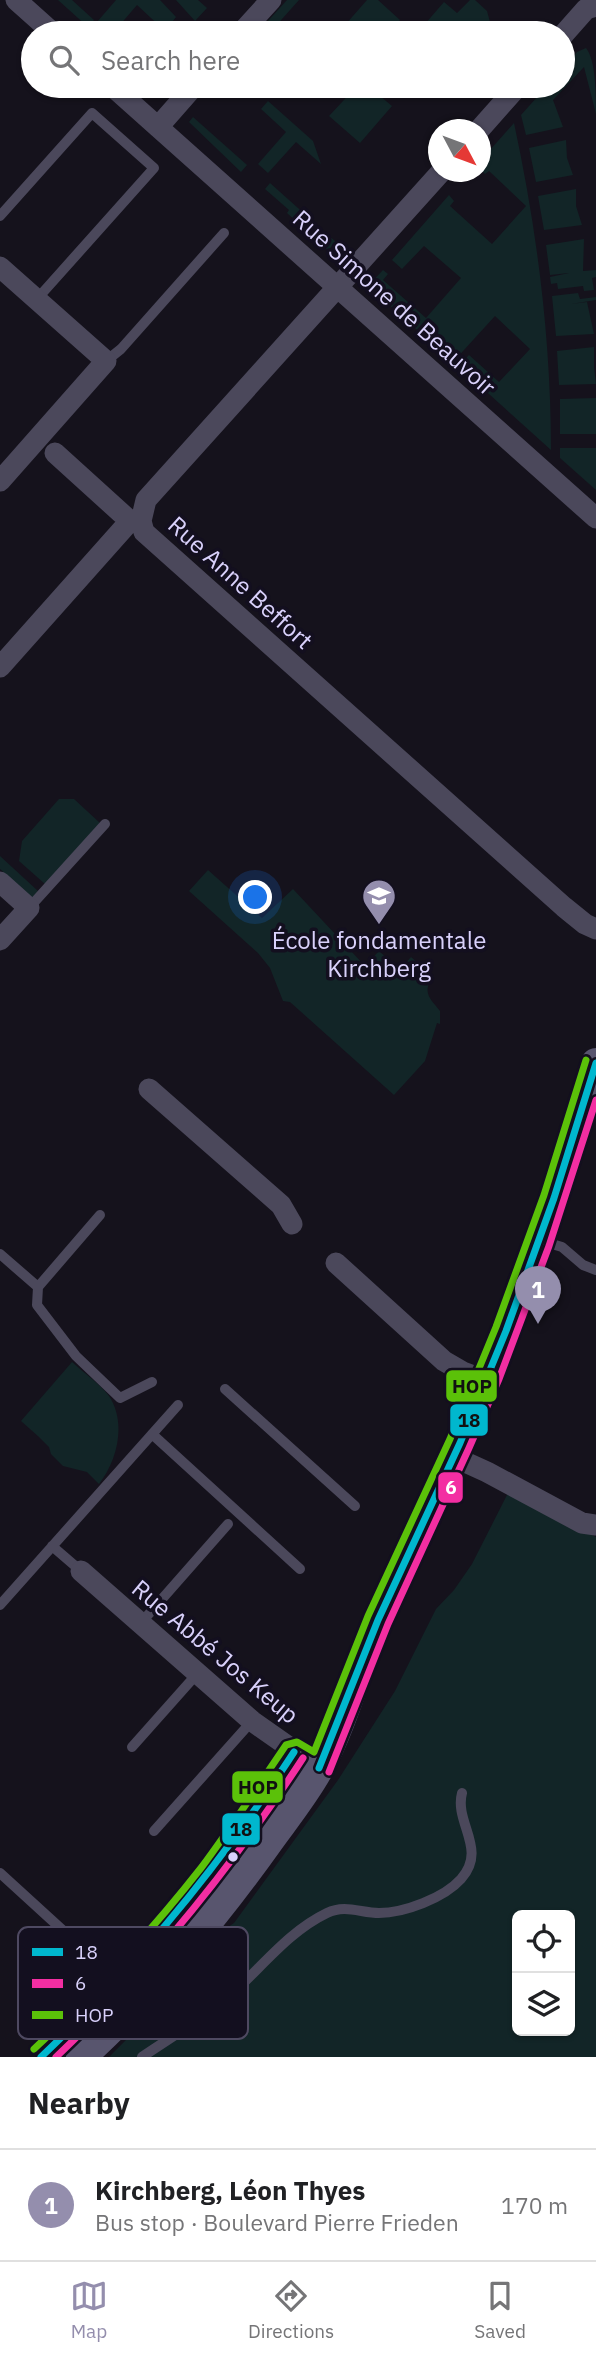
<!DOCTYPE html>
<meta charset="utf-8">
<style>
:root{--surface:#fff;--page:#f2f2f2;--text:#202124;--muted:#757577;--line:#e0e0e0;--accent:#948ead}
body{margin:0;font-family:"IBM Plex Sans",sans-serif;background:var(--page);color:var(--text)}
.controls{position:absolute;right:21px;bottom:21px;display:grid;overflow:hidden;border-radius:10px;box-shadow:0 2px 5px #0004}
.controls button{width:63px;height:63px;display:grid;place-items:center;padding:0;border:0;border-bottom:2px solid var(--line);background:var(--surface);color:var(--text);font:35px sans-serif}
.compass{position:absolute;left:428px;top:119px;width:63px;height:63px;border-radius:50%;background:var(--surface);box-shadow:0 2px 5px #0004;rotate:131deg}
.you{position:absolute;left:256px;top:898px;width:24px;height:24px;margin:-18px;border:5px solid #fff;border-radius:50%;background:#1a73e8;box-shadow:0 0 0 10px #1a73e833}
.badge{display:grid;place-items:center;width:46px;height:46px;border-radius:50%;background:var(--accent);color:#fff;font-size:23px;font-weight:700}
.pin{position:absolute;translate:-50% -58px;filter:drop-shadow(0 2px 4px #0008)}
.pin::after{content:'';position:absolute;top:37px;width:24px;height:21px;background:inherit;clip-path:polygon(0 0,100% 0,50% 100%)}
.list{margin:0;padding:0;list-style:none}
h2{display:flex;justify-content:space-between;align-items:center;height:91px;margin:0;padding:0 28px;font-size:30px}
h2 small{font-size:23px;font-weight:400;color:var(--muted)}
.list li{display:grid;grid-template-columns:46px 1fr auto;gap:21px;align-items:center;box-sizing:border-box;height:112px;padding:0 28px;border-top:2px solid var(--line)}
.list b{display:block;font-size:26px;white-space:nowrap}
.list p{margin:0;font-size:23px;white-space:nowrap;color:var(--muted)}
.list em{font-size:23px;font-style:normal;color:var(--muted)}
.icon{flex:none;width:38px;height:38px;fill:none;stroke:currentColor;stroke-width:2;stroke-linecap:round;stroke-linejoin:round}
.map{position:relative;flex:none;width:596px;height:2057px;overflow:hidden}
.search{position:absolute;background:var(--surface);box-shadow:0 2px 5px #0004;left:21px;right:21px;top:21px;height:77px;display:flex;align-items:center;gap:18px;box-sizing:border-box;padding:0 24px;border-radius:38px;color:var(--muted);font-size:26px}
.sheet{height:203px;background:var(--surface)}
nav{display:flex;justify-content:space-around;align-items:center;box-sizing:border-box;height:98px;border-top:2px solid var(--line);background:var(--surface);font-size:19px;color:var(--muted)}
nav a{display:grid;justify-items:center;gap:4px}
nav .on{color:var(--accent)}
.map>svg:first-child{display:block}
.green{fill:#122527;fill-rule:evenodd}
.lines{fill:none;stroke-linecap:round;stroke-linejoin:round}
.service{stroke:#4b485b;stroke-width:10}
.minor{stroke:#4b485b;stroke-width:21}
.secondary{stroke:#58556e;stroke-width:30}
.bus-1-casing{stroke:#130f1f;stroke-width:12}
.bus-2-casing{stroke:#130f1f;stroke-width:12}
.bus-3-casing{stroke:#130f1f;stroke-width:12}
.bus-1{stroke:#00b7ce;stroke-width:7}
.bus-2{stroke:#f32ea2;stroke-width:7}
.bus-3{stroke:#5bc109;stroke-width:7}
.bus-dot{fill:#d9d1fb;stroke:#130f1f;stroke-width:2.5}
.labels{text-anchor:middle;stroke-width:7;stroke-linejoin:round;paint-order:stroke}
.street-label{font-size:24px;fill:#d9d1fb;stroke:#130f1f}
.poi-label{font-size:24px;fill:#d9d1fb;stroke:#130f1f}
.key{fill:#130f1f;stroke:#4e4961;stroke-width:2}
.key-label{font-size:19px;fill:#d9d1fb}
.line-badge{stroke:#130f1f;stroke-width:2.5}
.badge-label{font-size:19px;text-anchor:middle;font-weight:bold;fill:#fff}
.pale-badge-label{font-size:19px;text-anchor:middle;font-weight:bold;fill:#111}
</style>
<div class="map">
<svg width="596" height="2057" viewBox="0 0 596 2057">
<rect width="100%" height="100%" fill="#15121c"/>
<path class="green" d="M 58,0 L 72,0 L 94,20 L 88,27 Z
M 116,0 L 160,0 L 176,17 L 165,31 L 137,5 L 113,33 L 109,33 L 97,22 Z
M 176,0 L 198,0 L 207,8 L 195,21 Z
M 287,0 L 299,0 L 274,28 L 267,22 Z
M 367,0 L 378,0 L 400,20 L 389,33 L 338,33 Z
M 470,0 L 475,0 L 487,11 L 493,33 L 465,33 L 460,29 L 456,33 L 418,32 L 444,2 L 457,13 Z
M 586,48 C 596,60 596,95 596,114 L 584,67 L 553,100 L 563,127 L 526,135 L 521,115 L 547,86 L 563,86 L 563,69 L 577,52 Z
M 357,86 L 368,86 L 392,106 L 360,143 L 329,116 Z
M 268,101 L 313,141 L 321,164 L 296,142 L 268,173 L 258,164 L 286,132 L 261,109 Z
M 193,117 L 247,165 L 241,172 L 189,122 Z
M 514,123 C 537,230 551,339 551,450 L 458,366 L 469,355 L 499,382 L 530,349 L 495,316 L 453,362 L 368,286 L 383,270 L 388,274 L 383,280 L 426,318 L 461,278 L 424,246 L 402,269 L 392,260 L 449,195 L 454,201 L 450,206 L 492,244 L 526,206 L 489,171 L 485,174 L 481,170 L 481,160 Z
M 566,140 L 567,158 L 573,175 L 536,182 L 529,148 Z
M 270,183 L 336,242 L 328,250 L 287,213 L 289,210 L 265,189 Z
M 576,189 L 576,206 L 582,225 L 544,230 L 538,196 Z
M 584,239 L 583,271 L 596,270 L 596,277 L 592,278 L 594,290 L 584,291 L 583,286 L 558,289 L 557,283 L 551,284 L 550,277 L 569,273 L 550,275 L 546,245 Z
M 578,293 L 580,299 L 596,297 L 596,300 L 571,304 L 587,302 L 594,334 L 556,336 L 552,296 Z
M 594,347 L 594,367 L 596,384 L 559,385 L 557,351 Z
M 596,398 L 596,434 L 560,434 L 560,399 Z
M 560,448 L 596,448 L 596,490 L 560,458 Z
M 59,799 L 74,799 L 100,823 L 45,884 L 19,861 L 22,841 Z
M 0,856 L 38,891 L 32,898 L 0,869 Z
M 208,870 L 262,918 L 293,889 L 365,966 L 379,951 L 400,970 L 411,957 L 434,977 C 421,991 430,999 440,1011 L 440,1024 L 437,1023 L 425,1061 L 394,1095 L 290,1002 L 283,1001 L 270,968 L 258,953 L 189,891 Z
M 72,1362 C 84,1373 99,1383 109,1396 C 127,1423 117,1461 99,1484 L 87,1472 L 63,1466 L 51,1454 L 49,1447 L 39,1437 L 21,1421 Z
M 508,1493 L 596,1537 L 596,2057 L 109,2057 L 147,2019 L 146,2015 L 218,1934 L 234,1923 L 338,1780 L 395,1691 L 436,1609 L 454,1590 L 472,1564 ZM 517,1915 L 570,1915 L 570,2031 L 517,2031 Z
M 180,1925 L 187,1931 L 67,2057 L 57,2057 L 118,1996 Z"/>
<g class="lines">
<path class="service" d="M 0,216 L 92,113 L 154,168 L 37,299
M 106,361 L 121,349 L 224,233
M 29,908 L 105,824
M 542,1241 L 562,1247 L 583,1265 L 596,1270
M 0,1254 L 38,1287 L 37,1305 L 76,1356 L 120,1398 L 152,1382
M 38,1287 L 100,1215
M 225,1389 L 355,1506
M 152,1434 L 300,1569
M 52,1546 L 81,1571
M 0,1605 L 178,1405
M 140,1624 L 228,1524
M 132,1747 L 196,1675
M 154,1831 L 252,1721
M 0,1873 L 80,1946
M 41,2057 C 138,1968 225,1863 294,1752
M 142,2057 C 170,2038 200,2020 226,1999 C 259,1971 287,1932 327,1913 C 345,1904 361,1913 379,1913 C 404,1913 444,1898 461,1879 C 488,1849 454,1823 462,1793"/>
<path class="minor" d="M 16,0 L 53,33
M 241,33 L 271,0
M 563,35 L 586,9 L 596,6
M 112,86 L 596,518
M 158,127 L 194,86
M 479,130 L 518,86
M 441,172 L 146,500 L 141,521 L 144,532 L 564,907 L 585,924 L 596,929
M 0,267 L 106,361 L 0,481
M 55,453 L 130,521
M 0,667 L 130,521 L 141,521
M 0,882 L 29,908 L 0,940
M 149,1089 L 281,1205 L 292,1224
M 336,1263 L 444,1361 L 463,1372 L 487,1381
M 454,1457 L 487,1472 L 582,1523 L 596,1525
M 81,1571 L 252,1721 L 319,1768"/>
<path class="secondary" d="M 81,2057 C 152,1992 215,1917 271,1838 C 287,1816 306,1792 319,1768 C 344,1721 357,1668 378,1619 C 407,1551 442,1486 471,1418 C 520,1303 561,1183 596,1063"/>
<g class="bus-1-casing">
<path id="bus-1" d="M 319,1768 L 378,1620 L 460,1443 L 506,1331 L 554,1198 L 596,1063
M 41,2057 C 138,1965 221,1864 294,1752"/>
</g>
<g class="bus-2-casing">
<path id="bus-2" d="M 329,1772 L 388,1624 L 469,1448 L 499,1379 L 549,1246 L 596,1100
M 56,2057 C 151,1967 232,1867 303,1758"/>
</g>
<g class="bus-3-casing">
<path id="bus-3" d="M 34,2049 C 94,1993 150,1933 201,1868 C 231,1828 258,1786 286,1745 L 297,1742 L 314,1752 L 368,1616 L 450,1439 L 496,1327 L 544,1195 L 586,1060"/>
</g>
<use href="#bus-1" class="bus-1"/>
<use href="#bus-2" class="bus-2"/>
<use href="#bus-3" class="bus-3"/>
</g>
<defs>
<g id="school-pin" transform="scale(1.75)"><path d="M0 17L-7.5 6A9.5 9.5 0 1 1 7.5 6Z" fill="#948ead" stroke="#130f1f"/><path d="M0-5L7-2L0 1L-7-2ZM-4 1L0 2.5L4 1V4Q0 6-4 4Z" fill="#fff"/></g>
</defs>
<g fill-rule="evenodd">
<use href="#school-pin" x="379" y="896"/>
</g>
<circle class="bus-dot" cx="233" cy="1857" r="6"/>
<g class="labels">
<g class="street-label">
<text transform="translate(394 303) rotate(42)" y="8">Rue Simone de Beauvoir</text>
<text transform="translate(240 583) rotate(42)" y="8">Rue Anne Beffort</text>
<text transform="translate(215 1652) rotate(40)" y="8">Rue Abbé Jos Keup</text>
</g>
<g class="poi-label">
<text x="379" y="949">École fondamentale<tspan x="379" dy="28">Kirchberg</tspan></text>
</g>
</g>
<rect x="18" y="1927" width="230" height="112" rx="10" class="key"/>
<rect x="32" y="1948" width="31" height="8" fill="#00b7ce"/>
<rect x="32" y="1979" width="31" height="9" fill="#f32ea2"/>
<rect x="32" y="2011" width="31" height="8" fill="#5bc109"/>
<g class="key-label">
<text x="75" y="1959">18</text>
<text x="75" y="1990">6</text>
<text x="75" y="2022">HOP</text>
</g>
<g class="line-badge">
<rect x="445" y="1369" width="53" height="34" rx="7" fill="#5bc109"/>
<rect x="449" y="1403" width="40" height="34" rx="7" fill="#00b7ce"/>
<rect x="437" y="1471" width="27" height="33" rx="7" fill="#f32ea2"/>
<rect x="231" y="1770" width="53" height="34" rx="7" fill="#5bc109"/>
<rect x="221" y="1812" width="40" height="34" rx="7" fill="#00b7ce"/>
</g>
<g class="badge-label">
<text x="451" y="1494">6</text>
</g>
<g class="pale-badge-label">
<text x="472" y="1393">HOP</text>
<text x="469" y="1427">18</text>
<text x="258" y="1794">HOP</text>
<text x="241" y="1836">18</text>
</g>
</svg>
<div class="controls">
<button><svg class="icon" aria-label="locate" viewBox="0 0 24 24"><circle cx="12" cy="12" r="6"/><path d="M12 2v4M12 18v4M2 12h4M18 12h4"/></svg></button>
<button><svg class="icon" aria-label="layers" viewBox="0 0 24 24"><path d="M12 4l9 5-9 5-9-5zM3 14l9 5 9-5"/></svg></button>
</div>
<svg class="compass" viewBox="-18 -18 36 36"><path d="M0-13l5 13h-10z" fill="#e53935"/><path d="M0 13l5-13h-10z" fill="#757577"/></svg>
<div class="you"></div>
<div class="pin badge" style="left:538px;top:1324px">1</div>
<div class="search"><svg class="icon" aria-label="search" viewBox="0 0 24 24"><circle cx="10" cy="10" r="6"/><path d="M15 15l6 6"/></svg>Search here</div>
</div>
<section class="sheet">
<h2>Nearby<small></small></h2>
<ul class="list">
<li><span class="badge">1</span><div><b>Kirchberg, Léon Thyes</b><p>Bus stop · Boulevard Pierre Frieden</p></div><em>170 m</em></li>
</ul>
</section>
<nav>
<a class="on"><svg class="icon" aria-label="map" viewBox="0 0 24 24"><path d="M3 6l6-2 6 2 6-2v14l-6 2-6-2-6 2zM9 4v14M15 6v14"/></svg>Map</a>
<a><svg class="icon" aria-label="directions" viewBox="0 0 24 24"><path d="M12 3l9 9-9 9-9-9zM9 14v-3h6M13 9l2 2-2 2"/></svg>Directions</a>
<a><svg class="icon" aria-label="saved" viewBox="0 0 24 24"><path d="M7 4h10v16l-5-4-5 4z"/></svg>Saved</a>
</nav>
